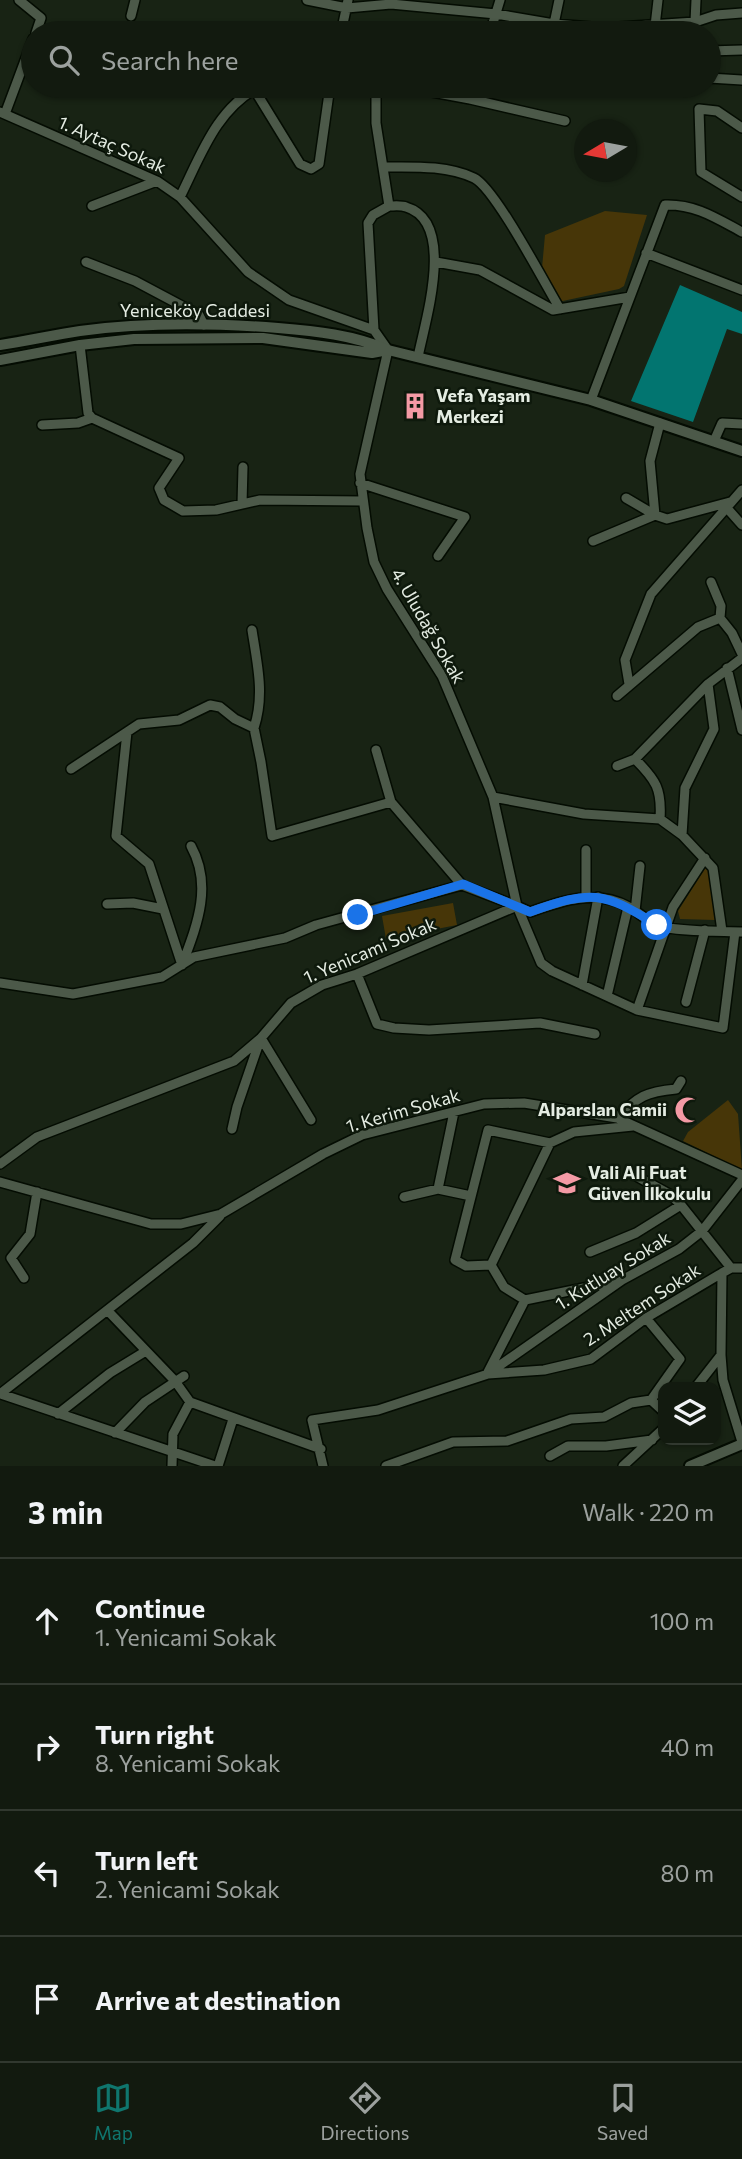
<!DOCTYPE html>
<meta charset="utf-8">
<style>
:root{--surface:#121a0f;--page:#1f271d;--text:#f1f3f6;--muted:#9ca19e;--line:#31382f;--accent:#0f766e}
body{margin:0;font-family:Commissioner,sans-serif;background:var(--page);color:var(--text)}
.controls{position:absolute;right:21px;bottom:21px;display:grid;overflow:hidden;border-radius:14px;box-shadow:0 2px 5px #0004}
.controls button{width:63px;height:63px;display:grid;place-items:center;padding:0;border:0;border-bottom:2px solid var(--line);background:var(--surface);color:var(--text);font:35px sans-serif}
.compass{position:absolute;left:574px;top:119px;width:63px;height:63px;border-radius:50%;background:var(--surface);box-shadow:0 2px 5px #0004;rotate:260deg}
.stop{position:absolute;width:21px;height:21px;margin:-16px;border:5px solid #1a73e8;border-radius:50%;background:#fff}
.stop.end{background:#1a73e8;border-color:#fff;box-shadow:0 2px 7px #0008}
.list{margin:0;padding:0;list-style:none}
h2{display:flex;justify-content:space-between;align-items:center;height:91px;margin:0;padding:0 28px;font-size:30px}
h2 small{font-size:23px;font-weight:400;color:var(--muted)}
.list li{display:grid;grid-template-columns:46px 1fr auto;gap:21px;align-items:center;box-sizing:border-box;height:126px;padding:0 28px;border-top:2px solid var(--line)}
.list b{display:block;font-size:26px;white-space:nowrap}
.list p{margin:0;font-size:23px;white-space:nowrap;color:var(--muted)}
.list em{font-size:23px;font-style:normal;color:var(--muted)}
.icon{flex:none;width:38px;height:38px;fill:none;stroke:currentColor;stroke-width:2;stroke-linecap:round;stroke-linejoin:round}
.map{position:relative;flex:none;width:742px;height:1466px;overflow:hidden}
.search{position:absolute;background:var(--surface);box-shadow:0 2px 5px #0004;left:21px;right:21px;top:21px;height:77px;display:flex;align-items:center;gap:18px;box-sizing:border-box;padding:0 24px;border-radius:38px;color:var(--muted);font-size:26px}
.sheet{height:595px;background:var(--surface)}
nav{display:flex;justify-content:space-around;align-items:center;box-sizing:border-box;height:98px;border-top:2px solid var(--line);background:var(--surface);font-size:19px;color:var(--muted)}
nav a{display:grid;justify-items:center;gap:4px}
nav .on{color:var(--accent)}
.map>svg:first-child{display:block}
.green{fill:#473608}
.water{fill:#027570}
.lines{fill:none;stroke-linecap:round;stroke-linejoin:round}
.minor-casing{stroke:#040c02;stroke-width:12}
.tertiary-casing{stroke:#040c02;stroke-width:14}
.minor{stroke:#4c5949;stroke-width:9}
.tertiary{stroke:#4c5949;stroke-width:10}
.route{stroke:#1a73e8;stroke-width:9}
.labels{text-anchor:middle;stroke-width:5;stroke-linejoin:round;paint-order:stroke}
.street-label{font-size:18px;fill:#e4ece2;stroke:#0e190c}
.poi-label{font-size:18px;font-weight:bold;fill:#e4ece2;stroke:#0e190c;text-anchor:start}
</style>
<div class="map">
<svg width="742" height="1466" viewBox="0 0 742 1466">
<rect width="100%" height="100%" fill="#182314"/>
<path class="green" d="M 605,211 L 647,215 L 624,286 L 619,289 L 558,302 L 542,268 L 545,235 Z
M 706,867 L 710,869 L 715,920 L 680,919 L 678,911 Z
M 453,903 L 457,925 L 386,939 L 382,916 Z
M 728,1100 L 738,1114 L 742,1170 L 683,1141 L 688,1132 Z"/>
<path class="water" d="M 680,285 L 742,312 L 742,334 L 727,329 L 693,422 L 631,401 Z"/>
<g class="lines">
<g class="minor-casing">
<path id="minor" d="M 19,0 L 41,18 L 36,33
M 307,0 L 347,8 L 391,4 L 496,14 L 554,24 L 604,28 L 695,22 L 716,15 L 742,13
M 131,16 L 135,0
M 554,24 L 559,0
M 655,26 L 658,0
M 341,33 L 348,0
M 490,33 L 500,0
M 686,33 L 695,22 L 696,0
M 709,51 L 742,50
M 709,78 L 742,80
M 376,86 L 376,123 L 389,206 C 394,206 401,205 406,207 C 457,222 425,321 418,357
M 400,86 L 470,99 L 565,121
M 254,89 L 300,164 L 311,169 L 319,164 L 330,86
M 470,99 L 474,86
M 0,112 L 157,181 L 180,197 L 248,272 L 289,300 L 374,330
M 5,114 L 33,39
M 742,128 L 717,111 L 699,109 L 701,172 L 742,197
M 383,167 C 413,167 446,165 474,178 C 495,188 545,284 560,309
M 180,197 C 201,155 216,109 260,86
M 92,206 L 157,181
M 389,206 L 373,215 L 368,223 L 374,330 L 388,350 L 360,474 L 367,528 L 374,562 L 387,589 L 442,676 L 493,797 L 517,906 L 541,963 L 552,971 L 637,1010 L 723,1028 L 735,932
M 646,253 L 742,290
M 86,262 L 135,281 L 199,315 L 204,325
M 436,262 L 480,270 L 553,310 L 630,297
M 80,345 L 88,413 L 92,418 L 179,458 L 159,488 L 164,500 L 183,511 L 216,510 L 260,500 L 362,501
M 591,400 L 665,205 C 695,204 716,218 742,232
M 42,425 L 78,423 L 92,418
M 714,441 L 722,423 L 742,424
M 360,483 L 465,517 L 438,556
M 626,498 L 655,515
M 242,504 L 243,467
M 726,507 L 742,525
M 655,515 L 650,461 L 660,423
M 593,541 L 655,515 L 667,519 L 730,502
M 711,582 L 721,606 L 720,618
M 720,618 L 732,633 L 742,654
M 727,668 L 742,730
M 629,684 L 625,660 L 651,594 L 742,490
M 617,696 L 698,627 L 720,618
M 254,728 L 261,762 L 272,836 L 391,802
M 127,732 L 116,836 L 149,864 L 182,965
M 376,750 L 391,802 L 462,885 L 517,906
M 635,759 C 656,780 662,789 660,819
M 617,766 L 635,759 L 708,684 L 742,658
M 71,769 L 139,724 L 179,720 L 210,705 L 220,707 L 235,719 L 254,728 C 265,695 257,663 252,630
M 493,797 L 584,814 L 660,819 L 682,835 L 713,868 L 722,931
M 682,835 L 685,788 L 714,729 L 708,684
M 586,850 L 586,897
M 107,904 L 133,903 L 163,909
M 635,911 L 640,866
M 182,965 C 197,925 213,886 191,846
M 357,974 L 377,1024 L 394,1028 L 429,1030 L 540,1023 L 595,1034
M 0,983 L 73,994 L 162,977 L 194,957 L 285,938 L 316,925 L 462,885
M 582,985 L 598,897
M 607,996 L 628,907
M 686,1002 L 705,930
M 637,1010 L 673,907 L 705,858
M 261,1038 L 311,1120
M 617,1118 C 638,1096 646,1092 676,1089 L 681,1081
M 232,1129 L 237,1107 L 260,1040
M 0,1164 L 37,1137 L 234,1061 L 261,1038 L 291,1003 L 322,985 L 357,974 L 517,906 L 530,912 C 563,900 596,889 629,907 C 638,912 646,920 656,925 C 674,932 721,931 742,932
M 638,1177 L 671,1195 L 681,1205 L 731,1268
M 0,1182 L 151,1224 L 181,1224 L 221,1214 L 323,1154 L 362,1135 L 484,1104 L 524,1103 L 617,1118 L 742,1175
M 438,1189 L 454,1112
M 404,1197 L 438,1189 L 471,1196
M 590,1252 L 636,1233 L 681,1205
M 491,1265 L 466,1266 L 455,1260 L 488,1130 L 550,1143 L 574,1132 L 633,1126
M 491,1265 L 504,1287 L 525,1300 L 618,1281
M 491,1265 L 550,1143
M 722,1273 L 721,1355 L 723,1380 L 742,1442
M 24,1278 L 11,1258 L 30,1234 L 37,1192
M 108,1311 L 175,1381 L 190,1402 L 321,1449
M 646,1318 L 680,1359 L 651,1400
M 488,1372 L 525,1300
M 489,1373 L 622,1280 L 679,1249 L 702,1231 L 742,1180
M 696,1387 L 721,1355
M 0,1394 L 193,1243 L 220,1216
M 1,1394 L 215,1466
M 651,1400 L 663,1411
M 58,1414 L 110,1373 L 146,1351
M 115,1433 L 145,1402 L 184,1376
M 550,1456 L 568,1446 L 606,1446 L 652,1440
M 172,1466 L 173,1434 L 190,1402
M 218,1466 L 233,1419
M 323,1466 L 312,1420 L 378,1410 L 488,1374 L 544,1370 L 591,1359 L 646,1318 L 722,1273 L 731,1268 L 742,1268
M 386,1466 L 453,1442 L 507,1441 L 571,1419 L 604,1417 L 631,1403 L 651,1400
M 623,1466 L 663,1429"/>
</g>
<g class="tertiary-casing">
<path id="tertiary" d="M 0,345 C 27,341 53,335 80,331 C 145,322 213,323 278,328 C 315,331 354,335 388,350 L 591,400 L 742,451
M 0,360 L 80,345 L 134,339 L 263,338 L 372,353 L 388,350
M 690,1466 L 742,1444"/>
</g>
<use href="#minor" class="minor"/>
<use href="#tertiary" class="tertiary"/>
</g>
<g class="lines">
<path class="route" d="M 358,915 L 463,884 L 530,912 C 592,890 602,891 657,925"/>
</g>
<defs>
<g id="building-bare" transform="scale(2.1)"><path d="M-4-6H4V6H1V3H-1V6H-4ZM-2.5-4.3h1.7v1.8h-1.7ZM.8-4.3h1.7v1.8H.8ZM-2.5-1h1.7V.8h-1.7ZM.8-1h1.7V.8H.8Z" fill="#f49aa5" stroke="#0e190c" stroke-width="2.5" paint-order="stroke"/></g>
<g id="mosque-bare" transform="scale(2.1)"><path d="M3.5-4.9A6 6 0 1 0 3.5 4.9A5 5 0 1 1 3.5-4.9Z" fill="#f49aa5" stroke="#0e190c" stroke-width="2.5" paint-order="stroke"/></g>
<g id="school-bare" transform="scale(2.1)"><path d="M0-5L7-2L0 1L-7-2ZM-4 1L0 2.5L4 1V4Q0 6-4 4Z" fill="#f49aa5" stroke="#0e190c" stroke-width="2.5" paint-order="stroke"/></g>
</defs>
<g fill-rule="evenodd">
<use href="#building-bare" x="415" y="406"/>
<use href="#mosque-bare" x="688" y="1110"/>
<use href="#school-bare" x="567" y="1183"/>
</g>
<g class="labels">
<g class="street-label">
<text transform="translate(112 145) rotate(24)" y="6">1. Aytaç Sokak</text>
<text x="195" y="317">Yeniceköy Caddesi</text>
<text transform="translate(428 626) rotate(60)" y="6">4. Uludağ Sokak</text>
<text transform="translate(370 951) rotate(-23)" y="6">1. Yenicami Sokak</text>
<text transform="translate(403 1111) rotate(-16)" y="6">1. Kerim Sokak</text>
<text transform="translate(613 1271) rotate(-32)" y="6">1. Kutluay Sokak</text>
<text transform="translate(642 1305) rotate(-33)" y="6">2. Meltem Sokak</text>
</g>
<g class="poi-label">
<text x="436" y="402">Vefa Yaşam<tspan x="436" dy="21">Merkezi</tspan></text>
<text x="667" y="1116" text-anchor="end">Alparslan Camii</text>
<text x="588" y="1179">Vali Ali Fuat<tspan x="588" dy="21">Güven İlkokulu</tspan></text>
</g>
</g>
</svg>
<div class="controls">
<button><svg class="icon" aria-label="layers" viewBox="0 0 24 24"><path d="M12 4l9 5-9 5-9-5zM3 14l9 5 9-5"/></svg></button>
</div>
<svg class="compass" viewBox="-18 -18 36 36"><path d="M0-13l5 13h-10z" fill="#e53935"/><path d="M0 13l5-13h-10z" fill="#9ca19e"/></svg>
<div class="stop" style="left:657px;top:925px"></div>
<div class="stop end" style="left:358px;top:915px"></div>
<div class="search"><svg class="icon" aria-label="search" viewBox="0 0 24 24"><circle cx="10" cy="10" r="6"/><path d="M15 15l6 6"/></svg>Search here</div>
</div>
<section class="sheet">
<h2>3 min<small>Walk · 220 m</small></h2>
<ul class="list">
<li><svg class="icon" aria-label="ahead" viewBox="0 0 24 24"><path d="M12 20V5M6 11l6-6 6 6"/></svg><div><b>Continue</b><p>1. Yenicami Sokak</p></div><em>100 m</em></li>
<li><svg class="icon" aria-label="right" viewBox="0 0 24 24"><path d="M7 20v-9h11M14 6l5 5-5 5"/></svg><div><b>Turn right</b><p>8. Yenicami Sokak</p></div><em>40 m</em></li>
<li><svg class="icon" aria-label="left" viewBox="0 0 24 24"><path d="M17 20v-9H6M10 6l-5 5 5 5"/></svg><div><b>Turn left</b><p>2. Yenicami Sokak</p></div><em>80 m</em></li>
<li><svg class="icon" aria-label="arrive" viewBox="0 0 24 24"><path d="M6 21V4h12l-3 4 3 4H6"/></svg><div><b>Arrive at destination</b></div></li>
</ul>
</section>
<nav>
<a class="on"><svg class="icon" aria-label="map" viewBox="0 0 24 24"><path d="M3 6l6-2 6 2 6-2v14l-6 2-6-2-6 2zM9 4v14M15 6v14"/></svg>Map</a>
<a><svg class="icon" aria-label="directions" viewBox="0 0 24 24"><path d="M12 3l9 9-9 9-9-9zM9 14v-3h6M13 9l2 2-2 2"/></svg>Directions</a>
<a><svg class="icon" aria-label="saved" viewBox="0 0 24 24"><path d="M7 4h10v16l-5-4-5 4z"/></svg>Saved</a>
</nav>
